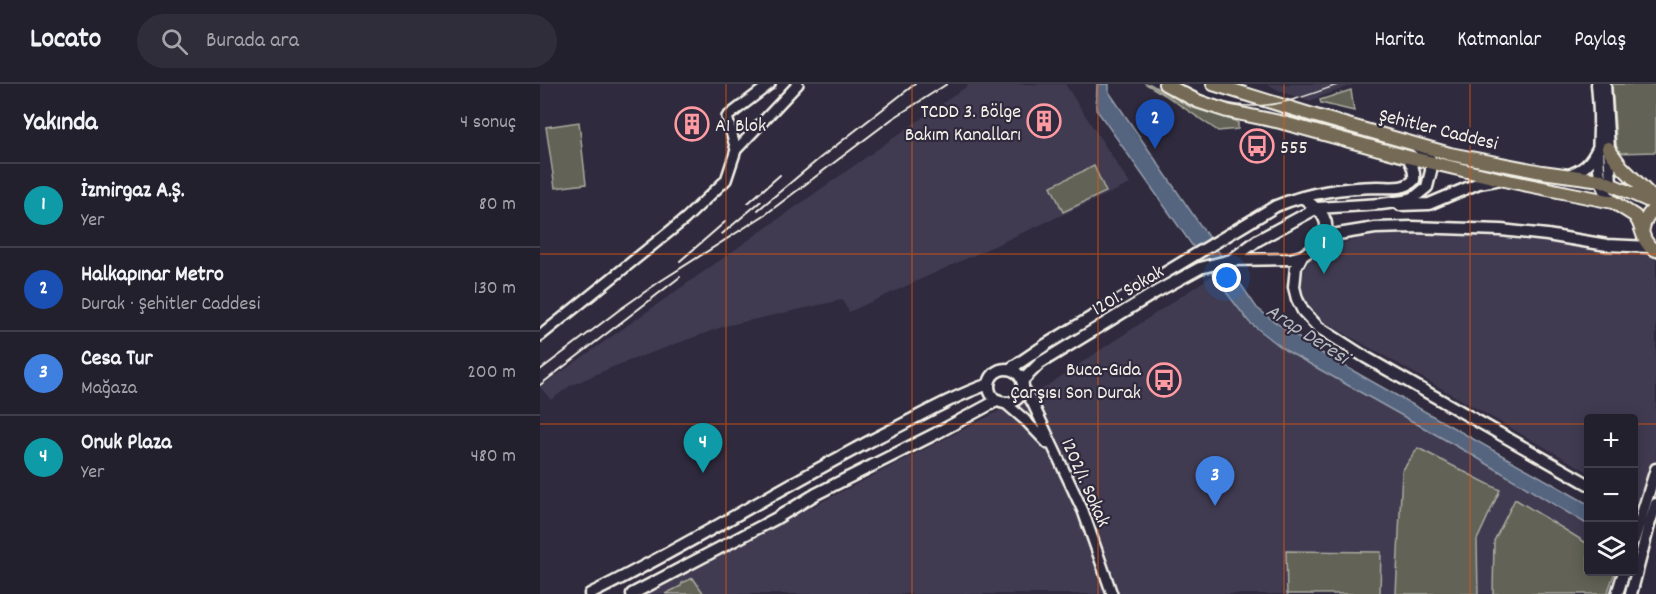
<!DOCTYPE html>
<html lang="tr">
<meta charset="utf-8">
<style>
:root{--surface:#23202e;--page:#2f2d3a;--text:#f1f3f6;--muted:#a3a3aa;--line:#403e4a;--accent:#ff9aa2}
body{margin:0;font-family:Dekko,sans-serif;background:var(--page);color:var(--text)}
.controls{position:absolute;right:18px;bottom:18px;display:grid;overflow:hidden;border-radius:6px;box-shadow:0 3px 15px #0003}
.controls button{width:54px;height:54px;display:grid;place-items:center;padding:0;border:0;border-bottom:2px solid var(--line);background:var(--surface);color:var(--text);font:30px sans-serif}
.you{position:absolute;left:687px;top:194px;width:21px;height:21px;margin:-15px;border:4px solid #fff;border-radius:50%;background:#1a73e8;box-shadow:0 0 0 9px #1a73e833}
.badge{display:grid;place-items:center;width:39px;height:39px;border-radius:50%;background:var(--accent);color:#fff;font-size:20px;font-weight:700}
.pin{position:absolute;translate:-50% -50px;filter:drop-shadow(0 2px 3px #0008)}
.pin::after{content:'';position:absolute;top:32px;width:21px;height:18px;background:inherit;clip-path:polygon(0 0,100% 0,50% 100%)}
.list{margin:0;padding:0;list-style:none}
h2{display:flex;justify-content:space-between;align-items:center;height:78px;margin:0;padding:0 24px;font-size:26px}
h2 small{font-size:20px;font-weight:400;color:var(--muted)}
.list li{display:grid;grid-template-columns:39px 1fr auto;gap:18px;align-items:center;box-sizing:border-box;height:84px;padding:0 24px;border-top:2px solid var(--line)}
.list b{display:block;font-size:22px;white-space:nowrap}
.list p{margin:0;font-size:20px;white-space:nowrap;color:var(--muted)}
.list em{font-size:20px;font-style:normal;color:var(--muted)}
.icon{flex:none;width:33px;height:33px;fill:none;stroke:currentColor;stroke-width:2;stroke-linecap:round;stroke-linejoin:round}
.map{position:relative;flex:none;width:1116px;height:510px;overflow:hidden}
header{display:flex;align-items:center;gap:36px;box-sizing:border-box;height:84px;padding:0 30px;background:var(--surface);border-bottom:2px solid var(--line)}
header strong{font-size:28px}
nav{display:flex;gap:33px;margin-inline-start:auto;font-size:21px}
.search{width:420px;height:54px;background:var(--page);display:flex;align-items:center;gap:15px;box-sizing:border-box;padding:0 21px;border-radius:33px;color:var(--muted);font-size:22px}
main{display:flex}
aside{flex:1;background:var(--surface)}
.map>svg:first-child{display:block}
.built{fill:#403b51}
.green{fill:#626456;stroke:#abaa9f;stroke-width:1.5}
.water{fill:#556580;stroke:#959daa;stroke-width:1.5}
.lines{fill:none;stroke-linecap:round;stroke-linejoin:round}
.tertiary-casing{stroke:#f4f1e8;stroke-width:14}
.secondary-casing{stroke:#f4f1e8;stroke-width:15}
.primary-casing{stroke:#f4f1e8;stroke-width:16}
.tertiary{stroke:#2f2a3d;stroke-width:9}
.secondary{stroke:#2f2a3d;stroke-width:10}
.primary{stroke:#756a55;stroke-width:12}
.tram{stroke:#f4f1e8;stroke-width:1.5}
.rail{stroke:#f4f1e8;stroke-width:2}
.grid{fill:none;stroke:#e8590c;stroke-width:1.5;stroke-opacity:0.55}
.labels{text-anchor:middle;stroke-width:4.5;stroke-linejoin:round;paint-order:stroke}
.poi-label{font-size:20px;fill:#f4f1e8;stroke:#2f2a3d;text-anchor:end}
.street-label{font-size:20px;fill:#f4f1e8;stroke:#2f2a3d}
.water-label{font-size:21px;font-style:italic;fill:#b4b9be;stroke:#2f2a3d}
</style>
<header>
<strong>Locato</strong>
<div class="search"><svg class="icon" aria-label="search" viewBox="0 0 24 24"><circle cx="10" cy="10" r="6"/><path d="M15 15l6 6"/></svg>Burada ara</div>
<nav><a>Harita</a><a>Katmanlar</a><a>Paylaş</a></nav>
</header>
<main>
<aside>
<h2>Yakında<small>4 sonuç</small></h2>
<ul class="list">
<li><span class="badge" style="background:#0f9aa8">1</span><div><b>İzmirgaz A.Ş.</b><p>Yer</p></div><em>80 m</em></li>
<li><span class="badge" style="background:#1a4fb4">2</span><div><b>Halkapınar Metro</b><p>Durak · Şehitler Caddesi</p></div><em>130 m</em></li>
<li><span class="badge" style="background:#3f7fe0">3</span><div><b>Cesa Tur</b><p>Mağaza</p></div><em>200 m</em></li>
<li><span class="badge" style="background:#0f9aa8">4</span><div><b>Onuk Plaza</b><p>Yer</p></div><em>480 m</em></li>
</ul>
</aside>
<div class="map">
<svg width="1116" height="510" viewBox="0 0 1116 510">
<rect width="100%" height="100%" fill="#2f2a3d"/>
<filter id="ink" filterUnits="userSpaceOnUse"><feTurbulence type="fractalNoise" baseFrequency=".0167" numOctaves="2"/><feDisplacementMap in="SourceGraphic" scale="12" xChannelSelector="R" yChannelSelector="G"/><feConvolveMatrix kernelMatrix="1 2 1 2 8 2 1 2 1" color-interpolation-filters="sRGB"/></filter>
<g filter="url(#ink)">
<path class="built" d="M 430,0 L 525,0 L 590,100 L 309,228 L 302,216 L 185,242 L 75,282 L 30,302 L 11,316 L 0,303 Z
M 727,0 L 815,0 L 769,17 L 744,9 Z
M 836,150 L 948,150 L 1116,167 L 1116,427 L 1094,414 L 1094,334 L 1048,334 L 1048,388 L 774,232 L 765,217 L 761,201 L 764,186 L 771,173 L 789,163 Z
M 673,191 L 709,238 L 745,266 L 934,372 L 1048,441 L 1048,488 L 1082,488 L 1077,510 L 109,510 L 184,468 L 502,305 Z"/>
<path class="green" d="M 606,0 L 610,0 L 650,23 L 695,37 L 698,39 L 698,45 L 678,47 L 625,11 Z
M 1072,0 L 1116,0 L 1116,68 L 1077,69 Z
M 811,6 L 814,27 L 781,19 L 780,16 Z
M 39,38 L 46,100 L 15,104 L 6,43 Z
M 554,82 L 566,108 L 523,128 L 511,102 Z
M 878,364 L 960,406 L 937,456 L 938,510 L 856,510 L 862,387 Z
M 975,415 L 1048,460 L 1048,488 L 1075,488 L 1067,510 L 953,510 L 954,457 Z
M 746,467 L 841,468 L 840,510 L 747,510 Z
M 153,494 L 164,510 L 125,510 L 141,502 L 142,499 Z"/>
<path class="water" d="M 557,0 L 569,0 L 569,8 L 717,224 L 735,238 L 780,268 L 1048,420 L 1048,441 L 934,372 L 745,266 L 709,238 L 673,191 L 556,25 Z"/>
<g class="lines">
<g class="tertiary-casing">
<path id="tertiary" d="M 196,66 L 258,0
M 0,252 L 145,135 L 186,96 L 196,66 L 187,33 L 230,0
M 483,303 L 493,320 L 543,427 L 572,510
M 464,318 L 485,336 L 508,360"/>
</g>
<g class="secondary-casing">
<path id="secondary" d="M 1057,0 C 1058,11 1059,22 1059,33 C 1060,60 1052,97 1073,118
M 1065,0 L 1071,99
M 1026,92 C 1043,86 1050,81 1058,64
M 762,113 C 779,126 794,135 782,158
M 860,121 L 889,120 L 939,99 L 956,96
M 762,172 L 756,183 L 754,203 L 757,215 L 763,227 L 778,243 L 825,273 L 1048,400
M 691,176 L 750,175 L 762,172 L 792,151 L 835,144 L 872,143 L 961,146 L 1007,151 L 1067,161 L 1110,163
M 470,285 L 507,260 L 736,122 C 770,108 802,104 838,103 C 850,103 865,106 874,96 C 875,87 872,81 868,73
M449 302a17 17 0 1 1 34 0a17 17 0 1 1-34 0Z
M 482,297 L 500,279 L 616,208 L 660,184 L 691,176 L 718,156 L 777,124 L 841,120 L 864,117 L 876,112 L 887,103 L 891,87 L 891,78 L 889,73 L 876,62
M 1094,456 L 1116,385
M 50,510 C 148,462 241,403 338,353 C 374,335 411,313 449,300
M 92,510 L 235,435 L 276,410 L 395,350 L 458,316
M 1077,510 L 1084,488
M 1091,510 L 1109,441 L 1116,420"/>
</g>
<g class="primary-casing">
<path id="primary" d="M 625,0 L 657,17 L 687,27 L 740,38 L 868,73 L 973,98 L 1073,118 L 1095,132 L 1099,139 L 1105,156 L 1110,163 L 1116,166
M 673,0 L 776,32 L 910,70 L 1002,88 L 1061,96 L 1116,120
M 1068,64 L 1081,82 L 1116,117
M 1102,148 C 1104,138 1107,129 1116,124"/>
</g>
<use href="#tertiary" class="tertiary"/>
<use href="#secondary" class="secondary"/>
<use href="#primary" class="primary"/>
<path class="tram" d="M 640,0 C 703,35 736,23 800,0"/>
<path class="rail" d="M 208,119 L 240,91
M 218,126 L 280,74 L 375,0
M 182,150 L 221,117
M 140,177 L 185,138
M 0,286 L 79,226 L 119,198 L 226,130 L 352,35 L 407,0
M 0,301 L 140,193"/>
</g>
</g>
<path class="grid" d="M 186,0 L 186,510M 372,0 L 372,510M 558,0 L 558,510M 744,0 L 744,510M 930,0 L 930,510M 0,170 L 1116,170M 0,340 L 1048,340M 1094,340 L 1116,340"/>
<defs>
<g id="building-ring" transform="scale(1.725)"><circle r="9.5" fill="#2f2a3d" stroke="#ff9aa2" stroke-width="1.5"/><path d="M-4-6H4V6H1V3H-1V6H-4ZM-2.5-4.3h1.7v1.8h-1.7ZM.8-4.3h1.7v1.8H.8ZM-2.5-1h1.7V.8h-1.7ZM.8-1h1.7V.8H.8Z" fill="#ff9aa2"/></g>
<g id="bus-ring" transform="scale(1.725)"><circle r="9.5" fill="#2f2a3d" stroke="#ff9aa2" stroke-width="1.5"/><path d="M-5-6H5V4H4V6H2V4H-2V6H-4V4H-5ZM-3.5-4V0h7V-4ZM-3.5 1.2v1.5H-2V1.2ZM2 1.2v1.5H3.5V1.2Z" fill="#ff9aa2"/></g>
</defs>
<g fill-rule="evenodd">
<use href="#building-ring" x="504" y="37"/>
<use href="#building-ring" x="152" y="40"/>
<use href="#bus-ring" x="717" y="62"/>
<use href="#bus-ring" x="624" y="296"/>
</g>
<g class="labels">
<g class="poi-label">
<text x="481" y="33">TCDD 3. Bölge<tspan x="481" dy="23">Bakım Kanalları</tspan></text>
<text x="175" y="47" text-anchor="start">A1 Blok</text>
<text x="740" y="69" text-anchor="start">555</text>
<text x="601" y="291">Buca-Gıda<tspan x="601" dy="23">Çarşısı Son Durak</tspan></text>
</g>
<g class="street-label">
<text transform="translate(899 44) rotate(14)" y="7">Şehitler Caddesi</text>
<text transform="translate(587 205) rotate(-31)" y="7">1201. Sokak</text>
<text transform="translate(547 398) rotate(66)" y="7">1202/1. Sokak</text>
</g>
<g class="water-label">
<text transform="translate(768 249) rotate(33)" y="7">Arap Deresi</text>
</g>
</g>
</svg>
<div class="controls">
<button>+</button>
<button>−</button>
<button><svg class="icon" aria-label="layers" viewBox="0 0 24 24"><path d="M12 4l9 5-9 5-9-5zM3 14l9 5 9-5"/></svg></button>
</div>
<div class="you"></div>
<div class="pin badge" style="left:784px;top:190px;background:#0f9aa8">1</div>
<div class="pin badge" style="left:615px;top:65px;background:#1a4fb4">2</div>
<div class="pin badge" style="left:675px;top:422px;background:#3f7fe0">3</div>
<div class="pin badge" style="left:163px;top:389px;background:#0f9aa8">4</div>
</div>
</main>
